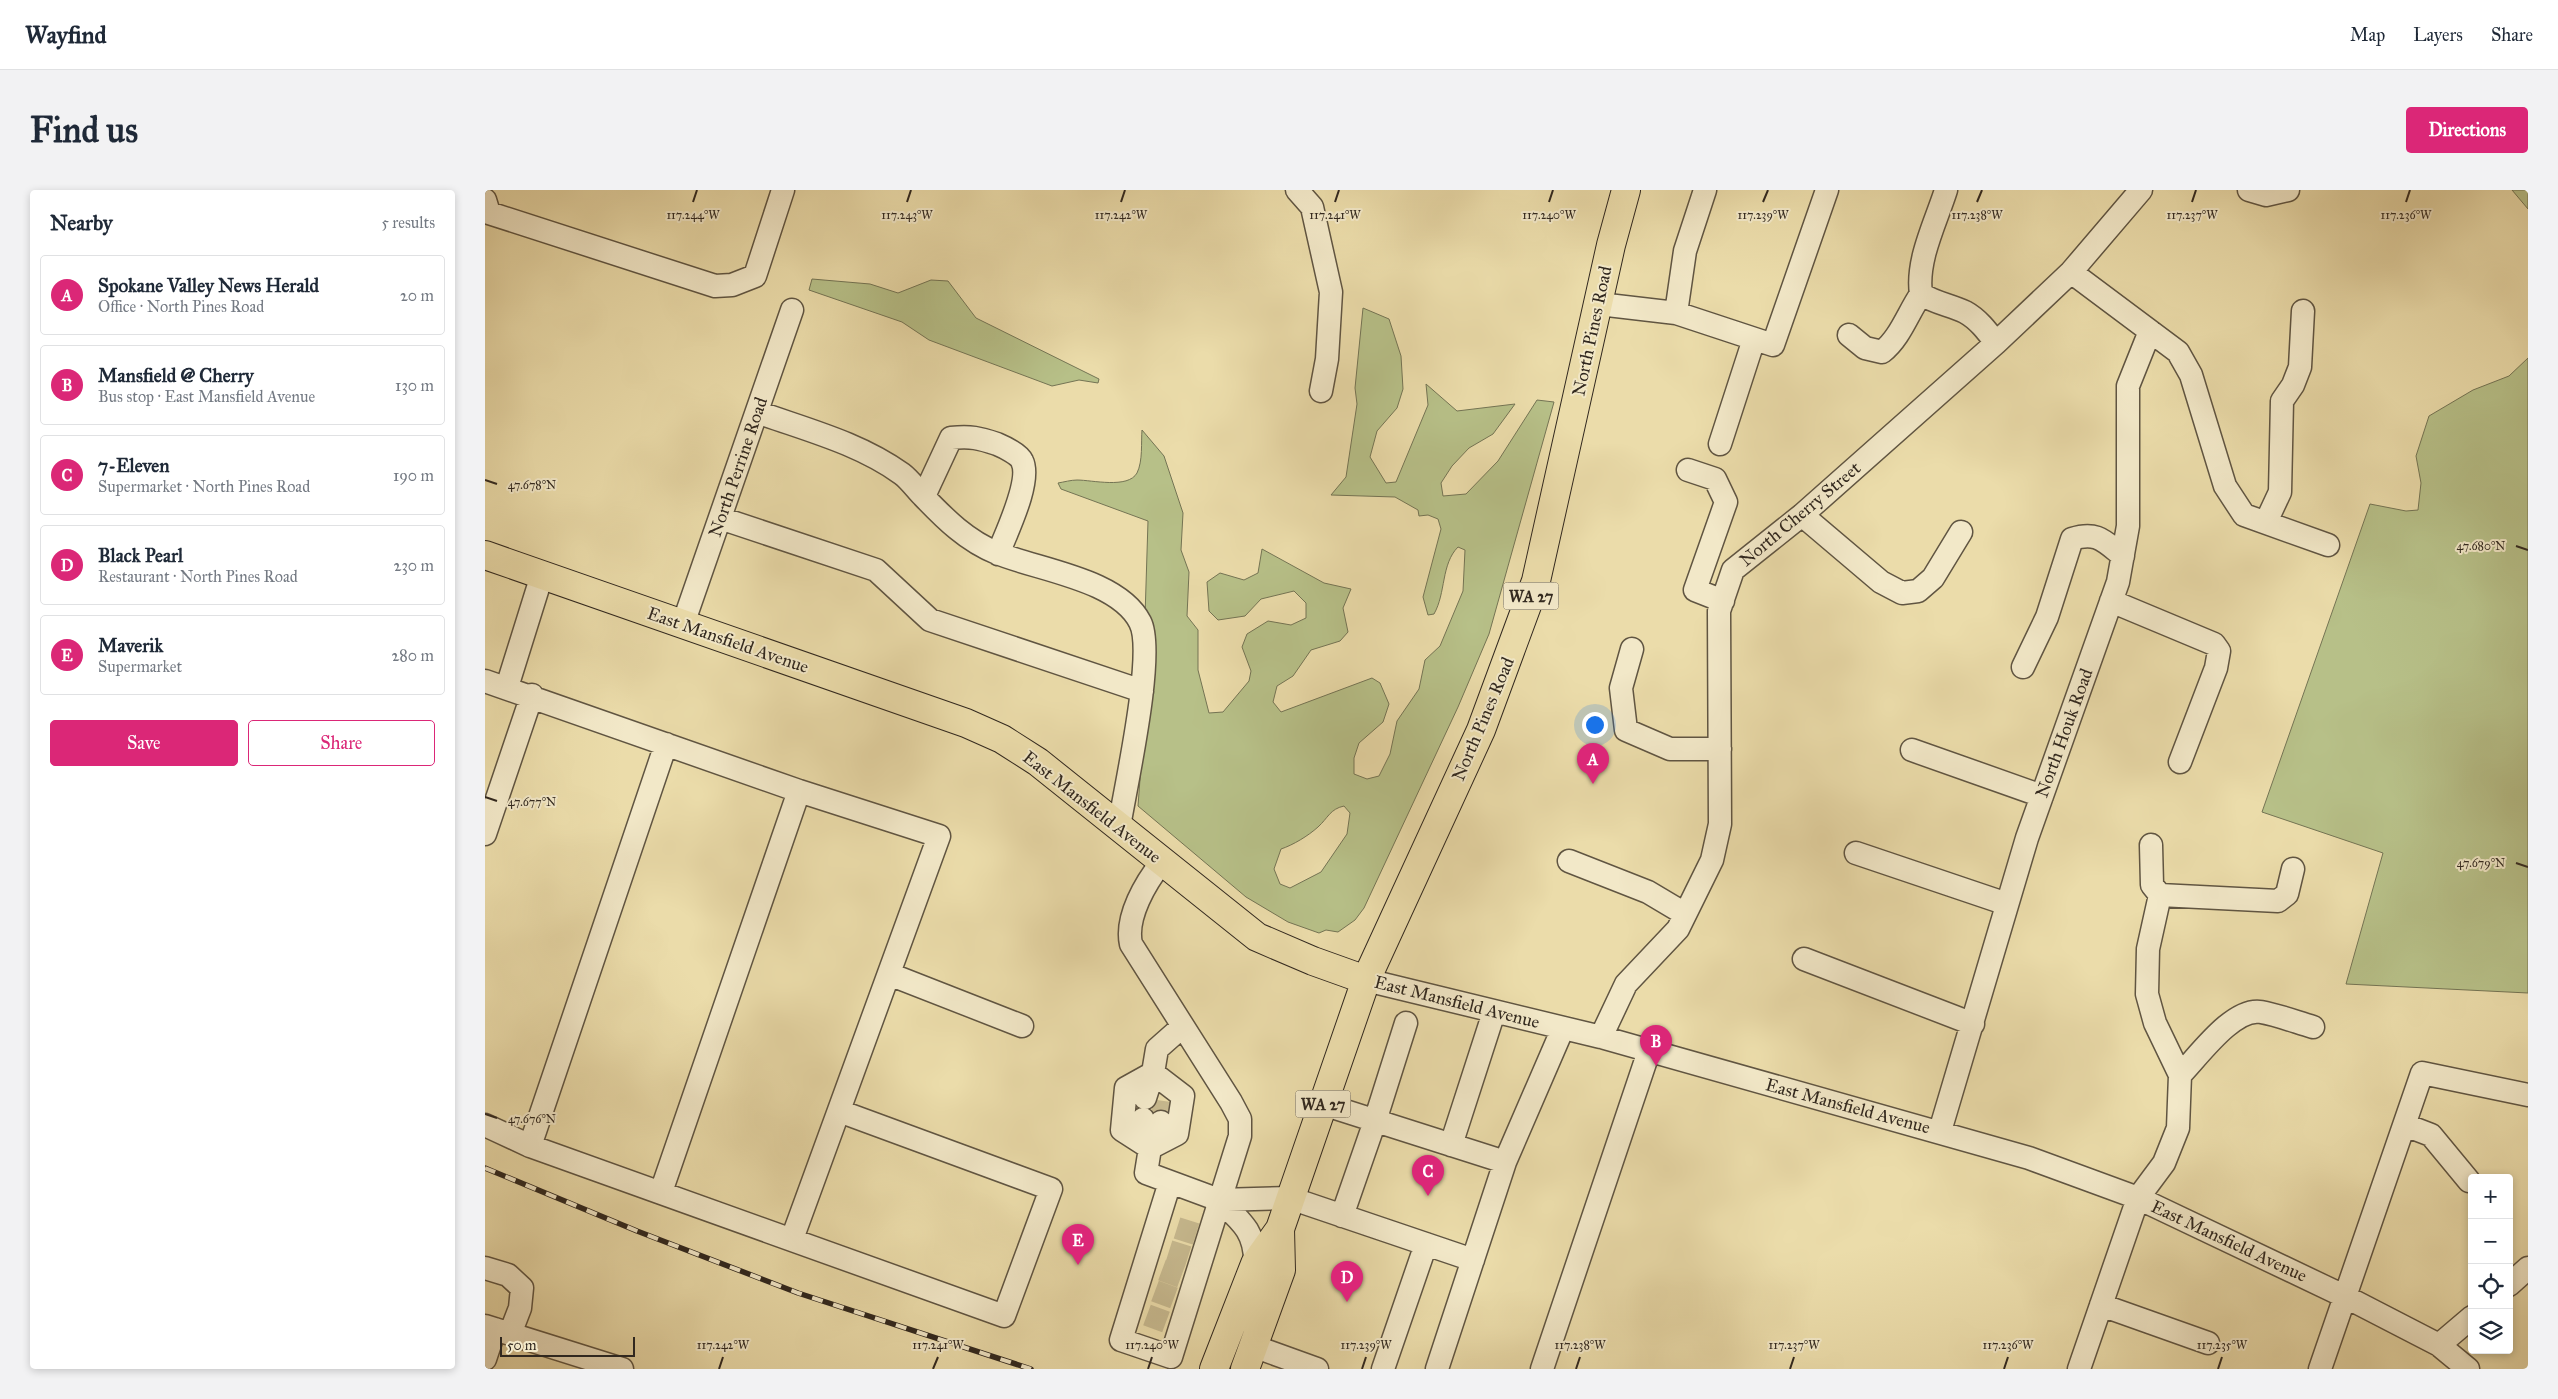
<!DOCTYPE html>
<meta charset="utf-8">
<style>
:root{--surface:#fff;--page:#f2f2f3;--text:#1f2937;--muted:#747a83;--line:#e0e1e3;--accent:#db2777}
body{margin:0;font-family:"IM FELL Great Primer",serif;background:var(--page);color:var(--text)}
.controls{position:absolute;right:15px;bottom:15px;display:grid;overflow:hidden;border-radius:5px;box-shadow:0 2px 8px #0003}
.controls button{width:45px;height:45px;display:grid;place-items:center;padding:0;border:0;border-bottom:1px solid var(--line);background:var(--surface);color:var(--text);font:25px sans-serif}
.scale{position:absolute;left:15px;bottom:12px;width:135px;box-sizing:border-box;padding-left:5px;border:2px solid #31281f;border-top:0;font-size:14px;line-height:18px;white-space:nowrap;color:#31281f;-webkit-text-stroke:4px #f2e8c8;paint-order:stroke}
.you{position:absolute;left:1109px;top:534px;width:18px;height:18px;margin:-12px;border:4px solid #fff;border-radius:50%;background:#1a73e8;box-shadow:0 0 0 8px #1a73e833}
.badge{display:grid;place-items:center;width:32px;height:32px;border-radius:50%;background:var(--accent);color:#fff;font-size:16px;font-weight:700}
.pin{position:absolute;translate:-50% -41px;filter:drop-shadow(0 1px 2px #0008)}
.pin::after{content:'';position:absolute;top:26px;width:18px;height:15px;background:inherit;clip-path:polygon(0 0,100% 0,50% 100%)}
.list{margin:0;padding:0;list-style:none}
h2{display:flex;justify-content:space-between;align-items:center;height:65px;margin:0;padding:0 20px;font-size:21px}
h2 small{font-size:16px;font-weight:400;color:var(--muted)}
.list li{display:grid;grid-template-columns:32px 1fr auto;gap:15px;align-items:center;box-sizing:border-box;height:80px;margin:0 10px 10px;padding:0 10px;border:1px solid var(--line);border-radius:5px}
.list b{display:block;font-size:19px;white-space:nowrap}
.list p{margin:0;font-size:16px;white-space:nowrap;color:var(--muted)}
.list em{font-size:16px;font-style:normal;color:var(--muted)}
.actions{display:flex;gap:10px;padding:15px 20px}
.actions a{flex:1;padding:11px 0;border:1px solid var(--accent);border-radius:5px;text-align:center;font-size:18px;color:var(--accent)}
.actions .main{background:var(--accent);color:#fff}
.icon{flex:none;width:28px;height:28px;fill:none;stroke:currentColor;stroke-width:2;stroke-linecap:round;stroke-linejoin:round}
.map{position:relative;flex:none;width:2043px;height:1179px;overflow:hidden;border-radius:5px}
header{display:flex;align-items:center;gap:30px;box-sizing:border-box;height:70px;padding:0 25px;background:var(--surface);border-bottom:1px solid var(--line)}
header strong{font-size:24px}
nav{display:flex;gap:28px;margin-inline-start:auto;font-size:18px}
.intro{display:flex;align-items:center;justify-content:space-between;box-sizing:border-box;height:120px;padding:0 30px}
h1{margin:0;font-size:35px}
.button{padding:12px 22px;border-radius:5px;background:var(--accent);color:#fff;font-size:18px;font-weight:700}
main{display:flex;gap:30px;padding:0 30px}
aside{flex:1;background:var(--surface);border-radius:5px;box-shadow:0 2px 8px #0003}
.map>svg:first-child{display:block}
.green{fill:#b7c088;stroke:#747454;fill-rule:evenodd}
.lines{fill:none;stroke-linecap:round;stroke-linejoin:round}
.minor-tunnel{stroke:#c6b88e;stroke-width:22;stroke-dasharray:22 11;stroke-linecap:butt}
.minor-casing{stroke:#605542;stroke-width:25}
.major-casing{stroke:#31281f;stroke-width:30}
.minor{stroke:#f2e8c8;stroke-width:22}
.major{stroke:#ebdcaa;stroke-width:28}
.rail-casing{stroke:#31281f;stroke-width:5.5}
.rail{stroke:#f2e8c8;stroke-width:4;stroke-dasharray:11;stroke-linecap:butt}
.ticks{fill:none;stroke:#31281f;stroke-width:2}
.labels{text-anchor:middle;stroke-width:4;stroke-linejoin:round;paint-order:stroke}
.shield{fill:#f2e8c8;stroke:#6b6252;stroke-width:1}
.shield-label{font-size:16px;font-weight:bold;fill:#31281f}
.street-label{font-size:18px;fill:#31281f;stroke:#f2e8c8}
.ticks-label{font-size:12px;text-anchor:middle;fill:#31281f;stroke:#f2e8c8;stroke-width:4;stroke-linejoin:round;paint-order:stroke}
</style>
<header>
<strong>Wayfind</strong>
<nav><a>Map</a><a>Layers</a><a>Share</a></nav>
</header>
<div class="intro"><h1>Find us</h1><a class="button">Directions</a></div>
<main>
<aside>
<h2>Nearby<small>5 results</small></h2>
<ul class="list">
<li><span class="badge">A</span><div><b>Spokane Valley News Herald</b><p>Office · North Pines Road</p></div><em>20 m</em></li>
<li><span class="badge">B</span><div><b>Mansfield @ Cherry</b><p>Bus stop · East Mansfield Avenue</p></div><em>130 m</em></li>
<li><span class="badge">C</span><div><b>7-Eleven</b><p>Supermarket · North Pines Road</p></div><em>190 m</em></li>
<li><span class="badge">D</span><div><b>Black Pearl</b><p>Restaurant · North Pines Road</p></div><em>230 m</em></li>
<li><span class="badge">E</span><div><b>Maverik</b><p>Supermarket</p></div><em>280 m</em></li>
</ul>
<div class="actions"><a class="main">Save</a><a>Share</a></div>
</aside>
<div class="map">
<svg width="2043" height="1179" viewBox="0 0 2043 1179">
<rect width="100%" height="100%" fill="#ebdcaa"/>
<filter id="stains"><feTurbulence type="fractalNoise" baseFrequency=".004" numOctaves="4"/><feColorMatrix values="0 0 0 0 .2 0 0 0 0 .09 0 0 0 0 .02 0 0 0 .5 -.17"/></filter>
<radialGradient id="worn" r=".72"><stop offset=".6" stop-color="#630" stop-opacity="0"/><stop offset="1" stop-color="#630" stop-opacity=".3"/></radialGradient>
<path class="green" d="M 2027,0 L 2043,0 L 2043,19 Z
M 327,89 L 385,94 L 413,103 L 446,90 L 463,91 L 491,128 L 614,189 L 613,193 L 594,190 L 567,196 L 444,150 L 417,132 L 324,100 Z
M 878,118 L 904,129 L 916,166 L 918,199 L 912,218 L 892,241 L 885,267 L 901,293 L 911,292 L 943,215 L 941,194 L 972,221 L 1030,214 L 1008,244 L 984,258 L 967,276 L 956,293 L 958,306 L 981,304 L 1013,271 L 1052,210 L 1069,212 L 1004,444 L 973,517 L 879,718 L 870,730 L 853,742 L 841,740 L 834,743 L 803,732 L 761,707 L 653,616 L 664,469 L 660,427 L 663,331 L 576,299 L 573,293 C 579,292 586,290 592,290 C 607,290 643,299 652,283 C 658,271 656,252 657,240 L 679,266 L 698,323 L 696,360 L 704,382 L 702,426 L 713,440 L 713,480 L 724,523 L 738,522 L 764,491 L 766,481 L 757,457 L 762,444 L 783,431 L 806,435 L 821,428 L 821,413 L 809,401 L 776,409 L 760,426 L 733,430 L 724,421 L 722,392 L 735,383 L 759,390 L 773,383 L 777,359 L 839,393 L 866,399 L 858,418 L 863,442 L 855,451 L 826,460 L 808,486 L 792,496 L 788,512 L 796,522 L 887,488 L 895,493 L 904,514 L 898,532 L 874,553 L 869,568 L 869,584 L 882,589 L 894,586 L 905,564 L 912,531 L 934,499 L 940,470 L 955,456 L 978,401 L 980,360 L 973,357 C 956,374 961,403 949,424 L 943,425 L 938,407 L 956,339 L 953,329 L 943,325 L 934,326 L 933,320 L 910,307 L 846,305 L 861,287 L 872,214 L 870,198 ZM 859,616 L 865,623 L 862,644 L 836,682 L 805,698 L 795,694 L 789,679 L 796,659 C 808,655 823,646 833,637 C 843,628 845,619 859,616 Z
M 2043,168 L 2043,803 L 1861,794 L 1898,663 L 1777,622 L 1885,314 L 1921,321 L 1933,320 L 1936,293 L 1931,266 L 1944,226 L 1988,200 L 2024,186 Z"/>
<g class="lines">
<path class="minor-tunnel" d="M 676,932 L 679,911
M 692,1038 L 711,1044
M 684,1061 L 703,1067
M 677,1080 L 696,1087
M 670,1101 L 689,1108
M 662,1125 L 681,1132"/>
<g class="minor-casing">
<path id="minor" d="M 812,0 L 827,17 L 846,102 L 842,169 L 836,201
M 1461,0 C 1451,32 1431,70 1436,104 C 1450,113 1465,115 1480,122 C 1493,129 1502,141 1511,153
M 1764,0 L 1781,5 L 1803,0
M 0,10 L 4,23 L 230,96 L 247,95 L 270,86 L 298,0
M 1586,82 L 1693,162 L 1706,185 L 1740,296 L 1759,325 L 1843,355
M 1114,114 L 1191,123 L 1288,155 L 1342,0
M 1191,123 L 1200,61 L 1220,0
M 1364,145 L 1380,158 L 1397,162 C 1415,148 1423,123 1436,104
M 272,222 C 322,240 374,253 417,284 C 425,290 431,299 438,306 C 460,329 482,351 512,363 C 553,380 633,389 655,432 C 671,462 640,599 634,637
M 1235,254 L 1269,149
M 1203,280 L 1230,289 L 1241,312 L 1210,400 L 1238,411
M 439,306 L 466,248 C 486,246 494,248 512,254 C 519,257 534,264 537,271 C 547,291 521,343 513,364
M 1317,325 L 1396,392 L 1417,403 L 1433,401 L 1448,388 L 1476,342
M 235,328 L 391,380 L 445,430 L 657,501
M 1781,332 L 1795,302 L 1797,211 L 1808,195 L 1815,177 L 1818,121
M 1626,411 L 1729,454 L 1734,461 L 1731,478 L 1695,572
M 198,434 L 307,120
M 1147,459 L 1136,498 L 1141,540 L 1185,559 L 1235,559
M 1538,477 L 1562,427 L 1587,349 C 1612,341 1619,351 1638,366
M 0,491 L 314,601 L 454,646 L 307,1049
M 22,497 L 57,385
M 1427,560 L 1557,606
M 0,644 L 47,505
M 1666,655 L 1667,695 L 1675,705 L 1793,711 L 1802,704 L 1808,679
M 1371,663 L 1522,714
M 1084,671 L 1163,702 L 1200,724
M 677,672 C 661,692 640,727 646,754 L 746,912 L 755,929 L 755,946 L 686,1167 L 636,1150 L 685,992
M 1319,769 L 1488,834
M 404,784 L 537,836
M 881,790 L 1116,847 L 1544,968 L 1653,1008 L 1861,1107 L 1954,1155 L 1983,1179
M 1116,847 L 1141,794 L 1193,739 L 1227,670 L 1235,634 L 1234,421 L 1248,380 L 1317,325 L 1511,153 L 1586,82 L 1656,0
M 1695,885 C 1713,867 1748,817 1776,822 C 1793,825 1811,832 1828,837
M 660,908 L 668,883 L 672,859 L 698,836
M 838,914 L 1020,972
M 658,929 L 655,950 L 665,958
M 676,932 L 673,951 L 665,958 L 661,983 L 734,1010 L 805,1008 L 988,1070
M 0,935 L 45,956 L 519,1126 L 566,999 L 354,921
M 1920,935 L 1946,945 L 1984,991
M 1455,941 L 1542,648 L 1633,392 L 1643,336 L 1643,196 L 1665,141
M 966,955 L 1009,822
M 45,956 L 181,554
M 665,958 L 637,940 L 641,898 L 668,883
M 665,958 L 692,944 L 698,906 L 668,883
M 176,1002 L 314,601
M 734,1010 C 756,1031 771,1042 770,1074
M 857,1026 L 890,931 L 921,833
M 0,1078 L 23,1085 L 37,1098 L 35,1118 L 25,1144
M 2024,1095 L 2043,1078
M 1616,1115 L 1723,1153
M 0,1136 L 137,1179
M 1954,1155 L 1987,1127
M 768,1156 L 832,1179
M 0,1169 L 10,1139
M 898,1179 L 941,1054
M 952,1179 L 1020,972 L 1078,838
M 1057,1179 L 1164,861
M 1594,1179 L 1653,1008 L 1679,973 L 1693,938 L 1695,885 L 1670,833 L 1662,804 L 1663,759 L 1675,705
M 1835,1179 L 1937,883 L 2043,905"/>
</g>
<g class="major-casing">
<path id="major" d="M 0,365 L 481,533 L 517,549 L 553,572 L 772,747 L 828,771 L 881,790
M 729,1179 L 770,1074 L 795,1039 L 881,790 L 996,540 L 1051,391 L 1126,55 L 1141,0
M 760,1179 L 796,1080 L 795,1039"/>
</g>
<use href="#minor" class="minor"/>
<use href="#major" class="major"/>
<g class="rail-casing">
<path id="rail" d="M 0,978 L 152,1041 L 313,1103 L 546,1179"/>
</g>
<use href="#rail" class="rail"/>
</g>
<path class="ticks" d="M 208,12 L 212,0M 422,12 L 426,0M 636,12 L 640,0M 850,12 L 854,0M 1064,12 L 1068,0M 1278,12 L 1283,0M 1492,12 L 1497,0M 1707,12 L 1711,0M 1921,12 L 1925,0M 0,290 L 12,294M 2031,356 L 2043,360M 0,607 L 12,611M 2031,673 L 2043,677M 0,924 L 12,928M 234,1179 L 238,1167M 448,1179 L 453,1167M 663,1179 L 667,1167M 877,1179 L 881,1167M 1091,1179 L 1095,1167M 1305,1179 L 1309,1167M 1519,1179 L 1523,1167M 1733,1179 L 1737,1167"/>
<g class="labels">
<g class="shield">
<rect x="1018.5" y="392.5" width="55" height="27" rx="4"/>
<rect x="810.5" y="900.5" width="55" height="27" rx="4"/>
</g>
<g class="shield-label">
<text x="1046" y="412">WA 27</text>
<text x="838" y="920">WA 27</text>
</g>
<g class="street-label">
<text transform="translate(1107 141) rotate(-78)" y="6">North Pines Road</text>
<text transform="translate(253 277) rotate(-71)" y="6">North Perrine Road</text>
<text transform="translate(1315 324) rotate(-40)" y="6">North Cherry Street</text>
<text transform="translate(243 450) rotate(19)" y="6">East Mansfield Avenue</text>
<text transform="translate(998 529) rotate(-67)" y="6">North Pines Road</text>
<text transform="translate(1579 543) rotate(-70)" y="6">North Houk Road</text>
<text transform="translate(607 617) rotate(38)" y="6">East Mansfield Avenue</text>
<text transform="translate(972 812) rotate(14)" y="6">East Mansfield Avenue</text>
<text transform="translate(1363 916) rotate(15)" y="6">East Mansfield Avenue</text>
<text transform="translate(1744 1051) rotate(25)" y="6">East Mansfield Avenue</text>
</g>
</g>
<g class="ticks-label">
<text x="208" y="29">117.244°W</text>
<text x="422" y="29">117.243°W</text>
<text x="636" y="29">117.242°W</text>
<text x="850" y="29">117.241°W</text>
<text x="1064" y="29">117.240°W</text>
<text x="1278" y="29">117.239°W</text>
<text x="1492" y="29">117.238°W</text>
<text x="1707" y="29">117.237°W</text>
<text x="1921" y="29">117.236°W</text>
<text x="47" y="299">47.678°N</text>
<text x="1996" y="360">47.680°N</text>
<text x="47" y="616">47.677°N</text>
<text x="1996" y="677">47.679°N</text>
<text x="47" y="933">47.676°N</text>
<text x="238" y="1159">117.242°W</text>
<text x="453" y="1159">117.241°W</text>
<text x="667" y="1159">117.240°W</text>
<text x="881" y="1159">117.239°W</text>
<text x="1095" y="1159">117.238°W</text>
<text x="1309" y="1159">117.237°W</text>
<text x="1523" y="1159">117.236°W</text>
<text x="1737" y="1159">117.235°W</text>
</g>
<rect width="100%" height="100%" filter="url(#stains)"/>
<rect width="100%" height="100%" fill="url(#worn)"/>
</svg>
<div class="controls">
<button>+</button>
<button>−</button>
<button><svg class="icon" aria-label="locate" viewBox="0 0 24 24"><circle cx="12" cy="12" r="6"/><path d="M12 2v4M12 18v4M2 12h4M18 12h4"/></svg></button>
<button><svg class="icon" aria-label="layers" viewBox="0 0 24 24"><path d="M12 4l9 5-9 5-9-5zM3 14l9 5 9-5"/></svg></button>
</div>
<div class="scale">50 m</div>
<div class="you"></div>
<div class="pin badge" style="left:1108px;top:594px">A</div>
<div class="pin badge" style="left:1171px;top:876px">B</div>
<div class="pin badge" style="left:943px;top:1006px">C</div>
<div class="pin badge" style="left:862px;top:1112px">D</div>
<div class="pin badge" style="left:593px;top:1075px">E</div>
</div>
</main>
